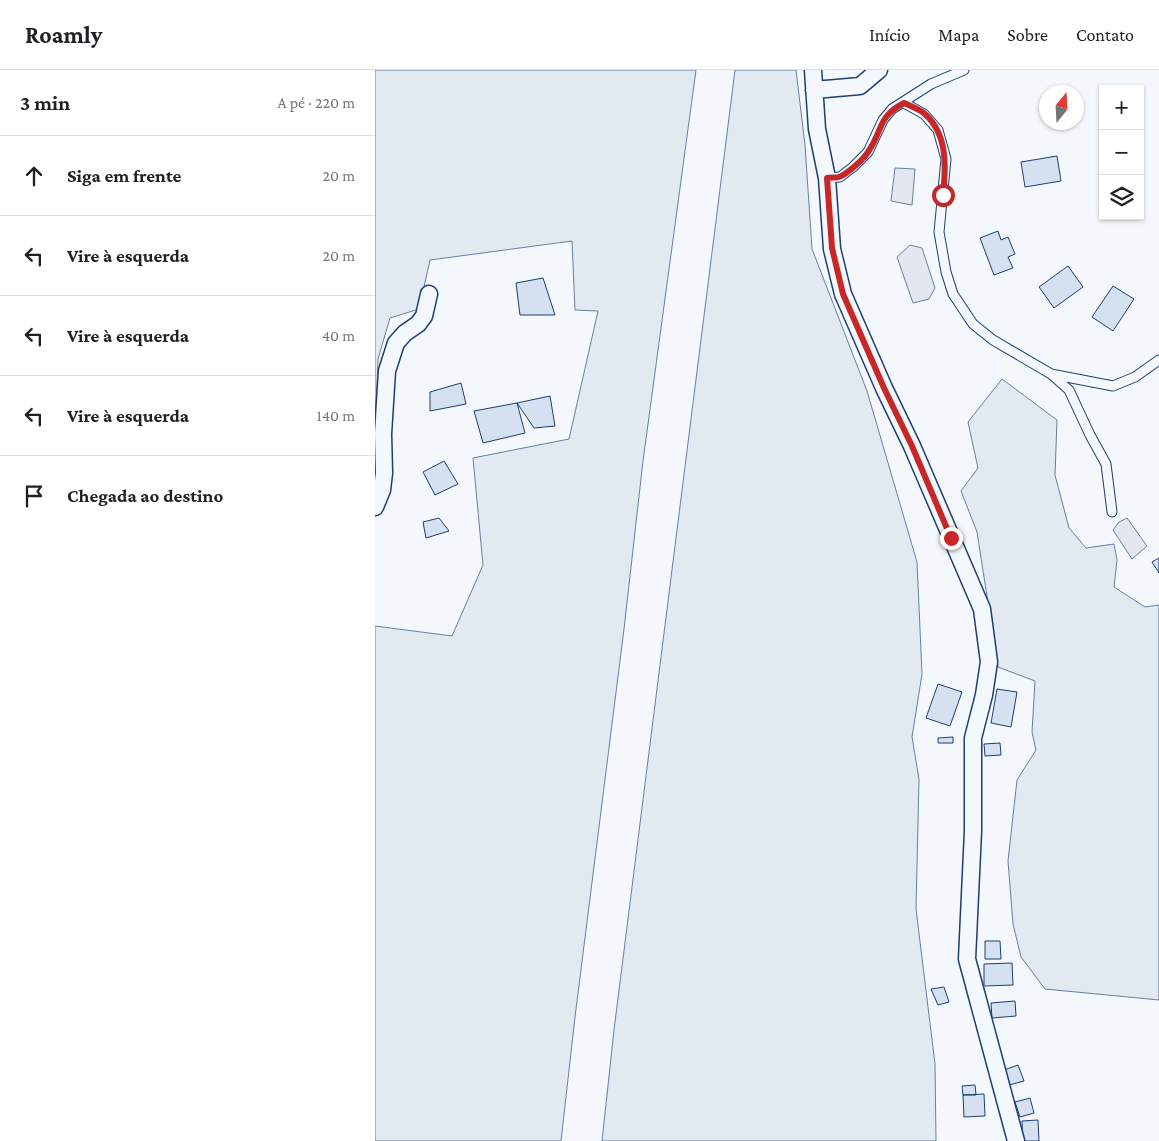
<!DOCTYPE html>
<html lang="pt">
<meta charset="utf-8">
<style>
:root{--surface:#fff;--page:#f6f6f6;--text:#202124;--muted:#757577;--line:#e0e0e0}
body{margin:0;font-family:"Crimson Pro",serif;background:var(--page);color:var(--text)}
.controls{position:absolute;right:15px;top:15px;display:grid;overflow:hidden;border-radius:0px;box-shadow:0 1px 4px #0004}
.controls button{width:45px;height:45px;display:grid;place-items:center;padding:0;border:0;border-bottom:1px solid var(--line);background:var(--surface);color:var(--text);font:25px sans-serif}
.compass{position:absolute;left:664px;top:15px;width:45px;height:45px;border-radius:50%;background:var(--surface);box-shadow:0 1px 4px #0004;rotate:18deg}
.stop{position:absolute;width:15px;height:15px;margin:-11px;border:4px solid #c62828;border-radius:50%;background:#fff}
.stop.end{background:#c62828;border-color:#fff;box-shadow:0 1px 5px #0008}
.list{margin:0;padding:0;list-style:none}
h2{display:flex;justify-content:space-between;align-items:center;height:65px;margin:0;padding:0 20px;font-size:21px}
h2 small{font-size:16px;font-weight:400;color:var(--muted)}
.list li{display:grid;grid-template-columns:32px 1fr auto;gap:15px;align-items:center;box-sizing:border-box;height:80px;padding:0 20px;border-top:1px solid var(--line)}
.list b{display:block;font-size:19px;white-space:nowrap}
.list em{font-size:16px;font-style:normal;color:var(--muted)}
.icon{flex:none;width:28px;height:28px;fill:none;stroke:currentColor;stroke-width:2;stroke-linecap:round;stroke-linejoin:round}
.map{position:relative;flex:none;width:784px;height:1071px;overflow:hidden}
header{display:flex;align-items:center;gap:30px;box-sizing:border-box;height:70px;padding:0 25px;background:var(--surface);border-bottom:1px solid var(--line)}
header strong{font-size:24px}
nav{display:flex;gap:28px;margin-inline-start:auto;font-size:18px}
main{display:flex}
aside{flex:1;background:var(--surface)}
.map>svg:first-child{display:block}
.green{fill:#e3e9f0;stroke:#687fa3}
.parking{fill:#e3e8f0;stroke:#687fa3}
.building{fill:#d5e0f0;stroke:#1d3f73}
.lines{fill:none;stroke-linecap:round;stroke-linejoin:round}
.lane-casing{stroke:#1d3f73;stroke-width:11}
.street-casing{stroke:#1d3f73;stroke-width:19}
.lane{stroke:#f4f7fb;stroke-width:9}
.street{stroke:#f4f7fb;stroke-width:16}
.route{stroke:#c62828;stroke-width:6}
</style>
<header>
<strong>Roamly</strong>
<nav><a>Início</a><a>Mapa</a><a>Sobre</a><a>Contato</a></nav>
</header>
<main>
<aside>
<h2>3 min<small>A pé · 220 m</small></h2>
<ul class="list">
<li><svg class="icon" aria-label="ahead" viewBox="0 0 24 24"><path d="M12 20V5M6 11l6-6 6 6"/></svg><div><b>Siga em frente</b></div><em>20 m</em></li>
<li><svg class="icon" aria-label="left" viewBox="0 0 24 24"><path d="M17 20v-9H6M10 6l-5 5 5 5"/></svg><div><b>Vire à esquerda</b></div><em>20 m</em></li>
<li><svg class="icon" aria-label="left" viewBox="0 0 24 24"><path d="M17 20v-9H6M10 6l-5 5 5 5"/></svg><div><b>Vire à esquerda</b></div><em>40 m</em></li>
<li><svg class="icon" aria-label="left" viewBox="0 0 24 24"><path d="M17 20v-9H6M10 6l-5 5 5 5"/></svg><div><b>Vire à esquerda</b></div><em>140 m</em></li>
<li><svg class="icon" aria-label="arrive" viewBox="0 0 24 24"><path d="M6 21V4h12l-3 4 3 4H6"/></svg><div><b>Chegada ao destino</b></div></li>
</ul>
</aside>
<div class="map">
<svg width="784" height="1071" viewBox="0 0 784 1071">
<rect width="100%" height="100%" fill="#f4f7fb"/>
<path class="green" d="M 0,0 L 321,0 L 268,391 L 249,559 L 200,947 L 186,1071 L 0,1071 L 0,556 L 77,566 L 108,495 L 98,388 L 194,369 L 223,241 L 200,240 L 197,171 L 55,190 L 44,239 L 15,248 L 3,289 L 0,366 Z
M 360,0 L 421,0 L 430,75 L 437,179 L 492,321 L 542,492 L 547,604 L 537,667 L 544,709 L 541,839 L 560,994 L 561,1071 L 227,1071 L 239,960 Z
M 627,309 L 682,350 L 680,405 L 694,458 L 711,478 L 739,474 L 742,490 L 739,517 L 770,537 L 784,535 L 784,930 L 670,919 L 646,887 L 638,854 L 633,791 L 642,710 L 661,680 L 657,662 L 660,611 L 623,597 L 602,462 L 586,421 L 603,398 L 593,352 Z"/>
<path class="parking" d="M 520,98 L 540,99 L 537,135 L 516,131 Z
M 535,175 L 547,178 L 560,218 L 554,229 L 538,233 L 522,187 Z
M 752,448 L 772,476 L 757,489 L 738,460 L 744,452 Z"/>
<path class="building" d="M 682,86 L 686,111 L 650,117 L 646,92 Z
M 623,161 L 626,170 L 633,167 L 640,184 L 633,187 L 638,198 L 619,205 L 605,168 Z
M 693,196 L 708,217 L 679,238 L 664,217 Z
M 168,208 L 180,245 L 145,245 L 141,213 Z
M 738,216 L 759,229 L 738,261 L 717,247 Z
M 86,313 L 91,334 L 55,341 L 55,322 Z
M 175,326 L 180,356 L 159,358 L 142,333 Z
M 142,333 L 150,363 L 108,373 L 99,341 Z
M 69,391 L 83,414 L 60,425 L 48,402 Z
M 64,448 L 74,461 L 51,468 L 48,452 Z
M 784,488 L 784,503 L 777,492 Z
M 563,614 L 587,622 L 575,656 L 551,648 Z
M 622,619 L 642,622 L 636,657 L 616,653 Z
M 578,667 L 578,673 L 563,673 L 563,668 Z
M 625,673 L 626,685 L 610,686 L 609,674 Z
M 610,871 L 625,871 L 626,889 L 610,889 Z
M 637,893 L 638,915 L 609,916 L 609,894 Z
M 569,917 L 574,932 L 563,935 L 556,919 Z
M 640,931 L 641,946 L 617,948 L 616,933 Z
M 643,995 L 649,1011 L 634,1015 L 629,1000 Z
M 600,1015 L 601,1025 L 588,1025 L 587,1016 Z
M 609,1024 L 610,1046 L 589,1047 L 588,1025 Z
M 655,1028 L 659,1043 L 645,1047 L 640,1032 Z
M 663,1050 L 664,1071 L 648,1071 L 647,1051 Z"/>
<g class="lines">
<g class="lane-casing">
<path id="lane" d="M 529,33 L 549,44 L 563,60 L 571,89 L 564,162 L 571,202 L 578,224 L 598,254 L 618,270 L 676,304 L 738,316 L 760,307 L 784,290
M 452,108 L 465,107 L 478,97 L 493,82 L 508,50 L 517,39 L 556,14 L 589,0
M 676,304 L 694,320 L 715,365 L 731,394 L 737,442"/>
</g>
<g class="street-casing">
<path id="street" d="M 438,0 L 442,59 L 452,108 L 457,179 L 468,224 L 509,318 L 537,376 L 607,539 L 614,592 L 609,625 L 598,668 L 598,761 L 592,889 L 641,1071
M 439,20 L 485,16 L 504,0
M 0,437 L 7,420 L 9,403 L 8,364 L 12,301 L 21,273 L 30,263 L 43,254 L 49,246 L 54,224"/>
</g>
<use href="#lane" class="lane"/>
<use href="#street" class="street"/>
</g>
<g class="lines">
<path class="route" d="M 568,125 C 571,97 573,65 550,44 C 544,39 535,36 529,33 C 502,47 508,61 493,82 C 489,89 472,104 464,107 C 461,108 456,107 452,108 L 457,178 L 468,224 L 509,318 L 537,376 L 576,468"/>
</g>
</svg>
<div class="controls">
<button>+</button>
<button>−</button>
<button><svg class="icon" aria-label="layers" viewBox="0 0 24 24"><path d="M12 4l9 5-9 5-9-5zM3 14l9 5 9-5"/></svg></button>
</div>
<svg class="compass" viewBox="-18 -18 36 36"><path d="M0-13l5 13h-10z" fill="#e53935"/><path d="M0 13l5-13h-10z" fill="#757577"/></svg>
<div class="stop" style="left:568px;top:125px"></div>
<div class="stop end" style="left:576px;top:468px"></div>
</div>
</main>
